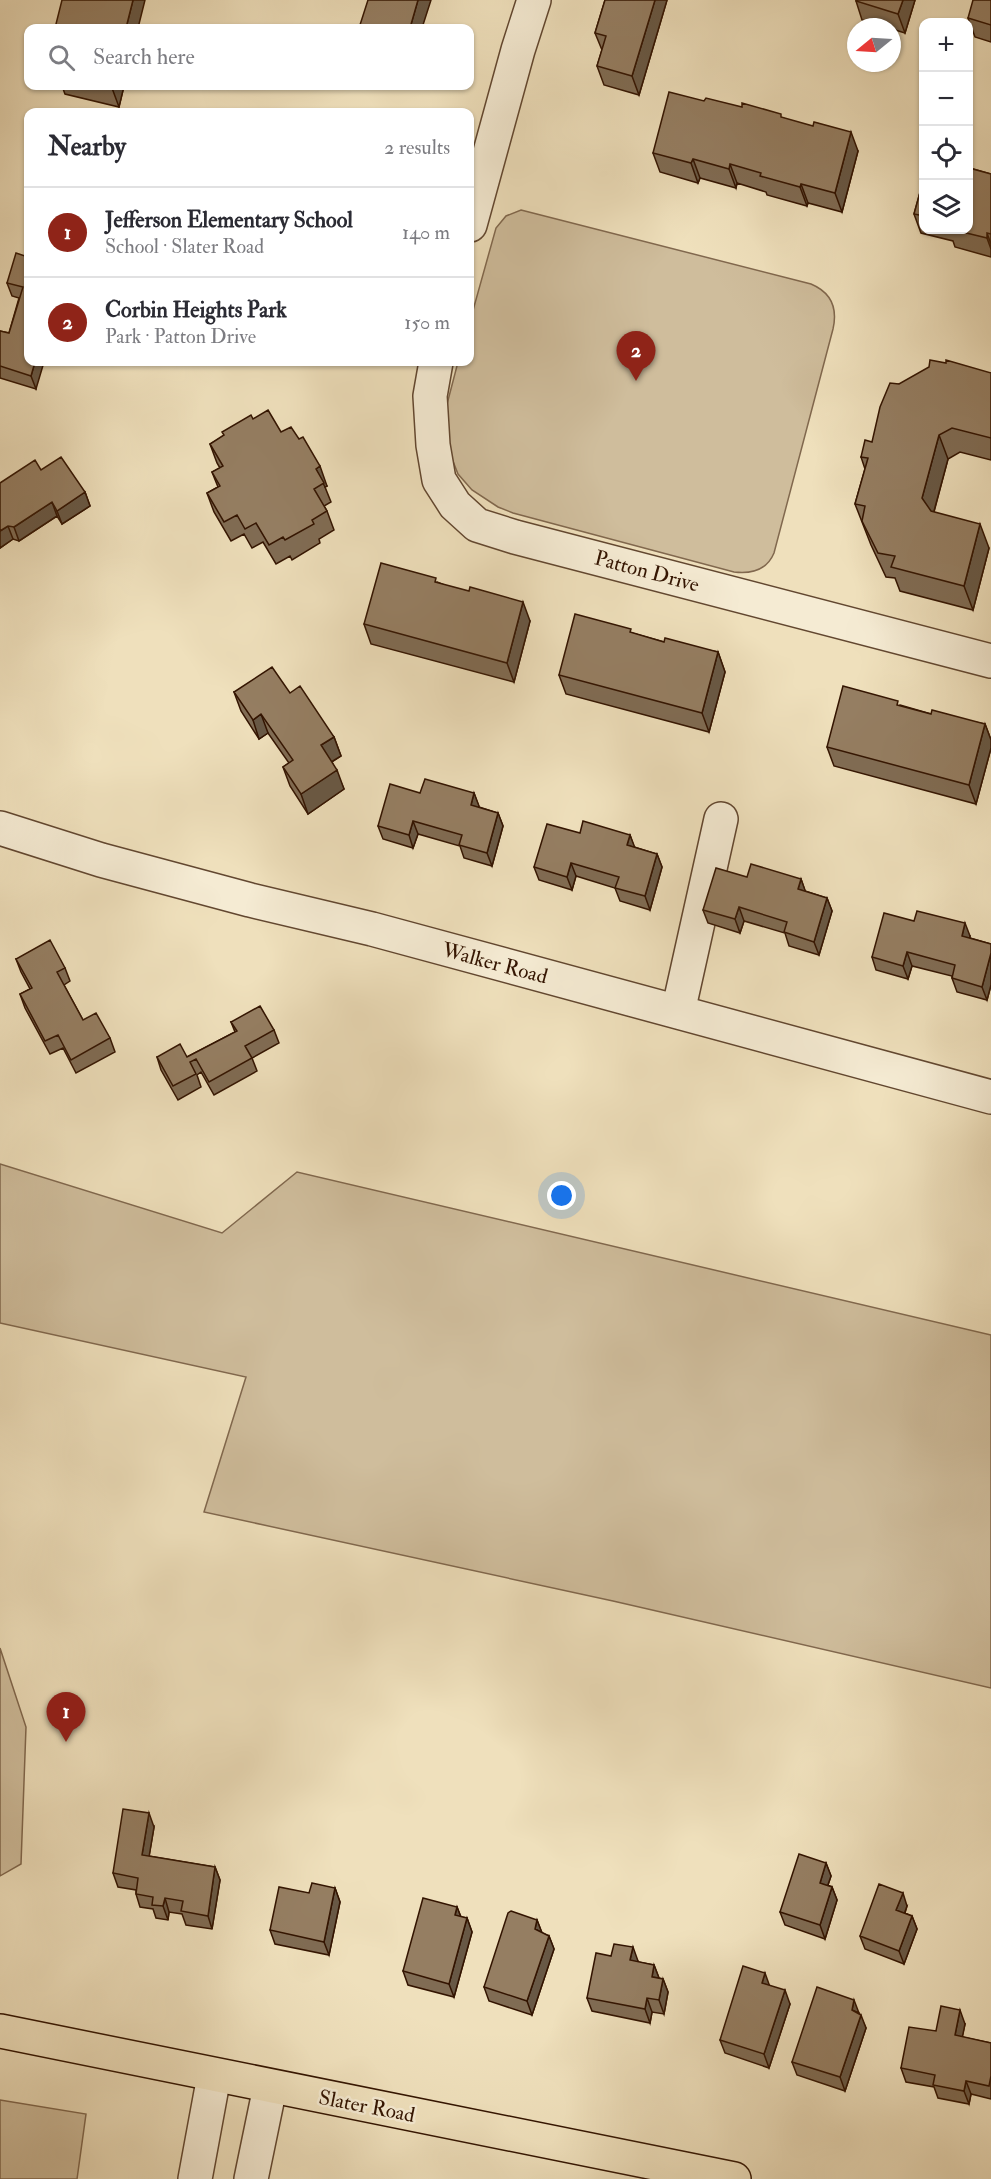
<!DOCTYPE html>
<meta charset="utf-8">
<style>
:root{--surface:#fff;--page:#f7f7f7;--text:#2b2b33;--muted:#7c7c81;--line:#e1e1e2;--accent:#8f2418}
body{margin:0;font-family:"IM FELL Double Pica",serif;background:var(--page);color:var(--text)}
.controls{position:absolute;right:18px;top:18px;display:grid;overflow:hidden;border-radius:12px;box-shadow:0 2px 4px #0004}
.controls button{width:54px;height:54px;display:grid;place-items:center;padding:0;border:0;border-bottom:2px solid var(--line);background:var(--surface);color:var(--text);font:30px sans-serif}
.compass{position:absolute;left:847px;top:18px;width:54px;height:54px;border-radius:50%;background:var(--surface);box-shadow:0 2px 4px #0004;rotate:252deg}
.you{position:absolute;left:562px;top:1196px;width:21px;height:21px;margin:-15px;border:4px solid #fff;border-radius:50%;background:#1a73e8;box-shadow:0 0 0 9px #1a73e833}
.badge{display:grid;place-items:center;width:39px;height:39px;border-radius:50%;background:var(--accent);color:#fff;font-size:20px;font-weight:700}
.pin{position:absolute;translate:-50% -50px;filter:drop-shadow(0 2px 3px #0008)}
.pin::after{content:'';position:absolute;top:32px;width:21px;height:18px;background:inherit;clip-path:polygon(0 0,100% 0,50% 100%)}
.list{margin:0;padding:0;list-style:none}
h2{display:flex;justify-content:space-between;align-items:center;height:78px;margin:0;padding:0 24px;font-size:26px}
h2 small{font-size:20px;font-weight:400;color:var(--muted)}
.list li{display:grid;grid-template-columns:39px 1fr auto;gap:18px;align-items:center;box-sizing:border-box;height:90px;padding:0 24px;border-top:2px solid var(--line)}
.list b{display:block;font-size:22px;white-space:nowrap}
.list p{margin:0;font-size:20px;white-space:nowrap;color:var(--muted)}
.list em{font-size:20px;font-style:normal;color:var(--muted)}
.icon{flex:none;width:33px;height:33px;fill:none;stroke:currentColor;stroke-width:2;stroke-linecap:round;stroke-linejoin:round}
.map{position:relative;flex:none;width:991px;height:2179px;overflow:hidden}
.search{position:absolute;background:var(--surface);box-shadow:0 2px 4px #0004;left:24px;top:24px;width:450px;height:66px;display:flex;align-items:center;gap:15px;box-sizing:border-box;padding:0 21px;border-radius:12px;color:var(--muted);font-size:22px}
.panel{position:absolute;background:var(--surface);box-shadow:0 2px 4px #0004;left:24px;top:108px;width:450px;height:258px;border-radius:12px}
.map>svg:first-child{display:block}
.green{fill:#cfbd9c;stroke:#81684e;stroke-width:1.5}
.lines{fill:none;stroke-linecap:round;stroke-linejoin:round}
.minor-casing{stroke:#624730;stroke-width:36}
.major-casing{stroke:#331401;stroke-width:36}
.minor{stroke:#f5ebd3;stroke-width:33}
.major{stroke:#efe0bc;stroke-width:33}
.wall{fill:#806c54;stroke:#331401;stroke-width:1.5}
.shaded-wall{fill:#685845;stroke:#331401;stroke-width:1.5}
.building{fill:#957e62;stroke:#331401;stroke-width:1.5}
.labels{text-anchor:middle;stroke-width:5;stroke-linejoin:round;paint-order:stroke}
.street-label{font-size:21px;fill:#331401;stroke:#f5ebd3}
</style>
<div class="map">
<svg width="991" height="2179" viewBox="0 0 991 2179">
<rect width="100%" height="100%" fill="#efe0bc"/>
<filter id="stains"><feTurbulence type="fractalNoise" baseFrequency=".00333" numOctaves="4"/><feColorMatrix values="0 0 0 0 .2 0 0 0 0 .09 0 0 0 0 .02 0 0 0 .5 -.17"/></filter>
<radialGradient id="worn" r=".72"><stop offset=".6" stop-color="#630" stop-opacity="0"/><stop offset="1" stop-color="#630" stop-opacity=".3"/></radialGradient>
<path class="green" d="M 521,210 L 811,284 C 830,292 838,307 833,329 L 774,553 C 767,570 751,574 734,572 L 513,513 L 498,507 L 472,490 L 458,474 L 449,451 L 446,408 L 458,362 L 470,362 L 470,321 L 496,228 L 506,216 Z
M 0,1164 L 222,1233 L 297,1172 L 991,1335 L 991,1688 L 613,1601 L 204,1512 L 246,1377 L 0,1323 Z
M 0,1648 L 26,1727 L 21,1864 L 0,1876 Z
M 0,2100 L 86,2114 L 77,2179 L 0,2179 Z"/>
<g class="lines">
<g class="minor-casing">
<path id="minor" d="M 470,225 L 518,50 L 534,0
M 436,362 L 430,396 L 433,445 L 439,480 L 455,505 L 477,525 L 515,537 L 991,661
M 0,828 L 101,860 L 250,900 L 372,929 L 991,1097
M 678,1012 L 721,819
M 195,2179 L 214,2076
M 251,2179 L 270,2087"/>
</g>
<g class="major-casing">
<path id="major" d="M 0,2031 L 734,2179"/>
</g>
<use href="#minor" class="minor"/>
<use href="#major" class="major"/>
</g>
<path class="wall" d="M 605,0 L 667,0 L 639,95 L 604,85 L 597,66 L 602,50 L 595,33 Z
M 915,0 L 905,33 L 892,29 L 892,27 L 886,27 L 862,20 L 856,1 Z
M 991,0 L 991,42 L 975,37 L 968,18 Z
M 62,86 L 124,86 L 119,107 L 65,94 Z
M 704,101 L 783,118 L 858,151 L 842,212 L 808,203 L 807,206 L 767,195 L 766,192 L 737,183 L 736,188 L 700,178 L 698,183 L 660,172 L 653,153 Z
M 969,164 L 970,168 L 991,174 L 991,257 L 955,247 L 953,241 L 921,233 L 914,214 L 924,178 L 924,230 L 969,230 Z
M 28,257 L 36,389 L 0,378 L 0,331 L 9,333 L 19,298 L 12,296 L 7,283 Z
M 991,372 L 991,460 L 960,452 L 948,459 L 934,512 L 989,548 L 973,610 L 900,591 L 895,578 L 886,577 L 871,545 L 855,504 L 865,469 L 861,457 L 872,442 L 899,384 L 991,373 Z
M 253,419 L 281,432 L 327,486 L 325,487 L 331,502 L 324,506 L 327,511 L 334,530 L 319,539 L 320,543 L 292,560 L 290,556 L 276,564 L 263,542 L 252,548 L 244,534 L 231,541 L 214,512 L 207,493 L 218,487 L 212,472 L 220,468 L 217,463 L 210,444 Z
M 41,470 L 85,492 L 90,506 L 62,524 L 57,516 L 19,541 L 13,539 L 0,548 L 0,483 Z
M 437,582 L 530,621 L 514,682 L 371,644 L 364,624 Z
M 632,633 L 664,642 L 718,652 L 725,672 L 709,732 L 566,694 L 559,675 Z
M 234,692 L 290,693 L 334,737 L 341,756 L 332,762 L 344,789 L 308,814 L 290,786 L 283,767 L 289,763 L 268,733 L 259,739 L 241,711 Z
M 900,705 L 931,714 L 985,724 L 991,740 L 991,748 L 976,804 L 834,766 L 827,747 Z
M 420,793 L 474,793 L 479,807 L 498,813 L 503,826 L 492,866 L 464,858 L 460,846 L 418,834 L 413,848 L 383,839 L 378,826 Z
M 580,833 L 630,835 L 634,847 L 657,854 L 662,867 L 650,910 L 620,901 L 615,888 L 576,876 L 572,890 L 539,880 L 534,867 Z
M 747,877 L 801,879 L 805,891 L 827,898 L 832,911 L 819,955 L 789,946 L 785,933 L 744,921 L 740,933 L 708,923 L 703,910 Z
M 970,936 L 970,938 L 991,944 L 991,985 L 987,1000 L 957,992 L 952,978 L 952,976 L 912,966 L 908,979 L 876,970 L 872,957 Z
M 16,959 L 65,968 L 70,981 L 64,985 L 83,1020 L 110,1038 L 115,1052 L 76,1073 L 63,1048 L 50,1054 L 25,1008 L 20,994 L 30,989 L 21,972 Z
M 231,1022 L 274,1030 L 279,1043 L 252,1058 L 257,1071 L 214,1095 L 201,1072 L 197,1075 L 201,1087 L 178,1100 L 161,1070 L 157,1057 L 187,1057 L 235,1032 Z
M 154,1827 L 149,1856 L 215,1867 L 220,1880 L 212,1929 L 186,1925 L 182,1914 L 169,1912 L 168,1920 L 156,1918 L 153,1909 L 140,1907 L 136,1894 L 136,1890 L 118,1887 L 113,1873 Z
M 826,1863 L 831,1876 L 828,1885 L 832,1887 L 837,1900 L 825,1939 L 785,1925 L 780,1912 Z
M 335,1888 L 340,1902 L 329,1955 L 275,1944 L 270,1930 L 309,1893 Z
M 907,1906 L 905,1913 L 912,1916 L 917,1929 L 904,1964 L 865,1949 L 860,1936 Z
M 457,1907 L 461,1917 L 467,1918 L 472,1932 L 454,1997 L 408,1985 L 403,1971 Z
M 537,1920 L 542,1933 L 549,1936 L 554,1949 L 532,2015 L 489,2001 L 484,1987 Z
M 611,1956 L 638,1961 L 638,1962 L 654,1965 L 659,1978 L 663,1979 L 668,1992 L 664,2014 L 652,2012 L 650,2023 L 592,2011 L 587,1998 Z
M 769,1986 L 790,2004 L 769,2068 L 725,2053 L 720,2040 Z
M 859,2013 L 866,2028 L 845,2091 L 797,2075 L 792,2062 Z
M 965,2024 L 962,2037 L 991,2043 L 991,2099 L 971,2094 L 969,2104 L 938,2098 L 934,2087 L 906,2082 L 901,2068 L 936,2031 Z"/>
<path class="shaded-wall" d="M 133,0 L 145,0 L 138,28 L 126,28 Z
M 418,0 L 431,0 L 422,28 L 410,28 Z
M 655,0 L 667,0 L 639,95 L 632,76 Z
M 903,0 L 915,0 L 905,33 L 898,14 Z
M 113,86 L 124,86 L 119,107 L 112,88 Z
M 851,132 L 858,151 L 842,212 L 835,193 Z
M 693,159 L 700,178 L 698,183 L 691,163 Z
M 730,164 L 737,183 L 736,188 L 729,169 Z
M 801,184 L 808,203 L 807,206 L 800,187 Z
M 987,233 L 991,244 L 991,249 L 987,238 Z
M 35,362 L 44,362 L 36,389 L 31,376 Z
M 939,435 L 948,459 L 931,522 L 922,498 Z
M 320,466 L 327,486 L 325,487 L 316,469 Z
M 85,492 L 90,506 L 62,524 L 57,511 Z
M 52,502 L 57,516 L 19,541 L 14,527 Z
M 980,524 L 989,548 L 973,610 L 964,586 Z
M 8,526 L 13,539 L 0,548 L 0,531 Z
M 523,602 L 530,621 L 514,682 L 507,663 Z
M 718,652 L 725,672 L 709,732 L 702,713 Z
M 261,714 L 268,733 L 259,739 L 253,720 Z
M 985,724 L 991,740 L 991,748 L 976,804 L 969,785 Z
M 334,737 L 341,756 L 328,764 L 321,745 Z
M 337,770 L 344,789 L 308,814 L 301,794 Z
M 474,793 L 479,806 L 476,818 L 471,805 Z
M 498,813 L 503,826 L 492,866 L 487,853 Z
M 413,821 L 418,834 L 413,848 L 409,835 Z
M 630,835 L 635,848 L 627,845 Z
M 657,854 L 662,867 L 650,910 L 645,896 Z
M 571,863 L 576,876 L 572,890 L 567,877 Z
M 801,879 L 806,893 L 798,889 Z
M 827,898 L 832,911 L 819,955 L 814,942 Z
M 739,907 L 744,921 L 740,933 L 735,919 Z
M 965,923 L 970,936 L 967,949 L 962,936 Z
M 907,952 L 912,966 L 908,979 L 903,966 Z
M 991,953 L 991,985 L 987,1000 L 982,987 Z
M 149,1813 L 154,1827 L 147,1869 L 142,1855 Z
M 826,1863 L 831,1876 L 824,1896 L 820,1883 Z
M 215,1867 L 220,1880 L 212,1929 L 208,1916 Z
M 832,1887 L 837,1900 L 825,1939 L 820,1925 Z
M 335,1888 L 340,1902 L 329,1955 L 324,1942 Z
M 903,1893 L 907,1906 L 901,1923 L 896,1910 Z
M 165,1898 L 169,1912 L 168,1920 L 163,1906 Z
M 457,1907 L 462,1920 L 455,1915 Z
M 912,1916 L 917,1929 L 904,1964 L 899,1951 Z
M 467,1918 L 472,1932 L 454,1997 L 449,1984 Z
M 537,1920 L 542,1933 L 535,1929 Z
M 549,1936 L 554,1949 L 532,2015 L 527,2001 Z
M 633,1947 L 638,1961 L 635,1974 L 630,1960 Z
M 654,1965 L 659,1978 L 652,1977 Z
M 765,1973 L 770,1987 L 762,1983 Z
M 663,1979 L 668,1992 L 664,2014 L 659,2000 Z
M 785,1990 L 790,2004 L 769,2068 L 764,2054 Z
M 647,1998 L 652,2012 L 650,2023 L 645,2009 Z
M 854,2000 L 859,2013 L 852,2010 Z
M 960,2010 L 965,2024 L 960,2049 L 955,2035 Z
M 861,2015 L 866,2028 L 845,2091 L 840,2077 Z
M 966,2081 L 971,2094 L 969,2104 L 964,2091 Z"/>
<path class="building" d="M 62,0 L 133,0 L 126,28 L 55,28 Z
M 368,0 L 418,0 L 410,28 L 359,28 Z
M 605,0 L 655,0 L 632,76 L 597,66 L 606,36 L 595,33 Z
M 856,0 L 903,0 L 898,14 L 856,1 Z
M 973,0 L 991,0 L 991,25 L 968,18 Z
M 669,92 L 704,101 L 706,98 L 742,107 L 742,103 L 781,114 L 781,117 L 813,126 L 814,122 L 851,132 L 835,193 L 801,184 L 800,187 L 760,176 L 761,173 L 730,164 L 729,169 L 693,159 L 691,163 L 653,153 Z
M 969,168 L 991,174 L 991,234 L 987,233 L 987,238 L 954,230 L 969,230 Z
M 924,178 L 924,216 L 914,214 Z
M 16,253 L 28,257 L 28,362 L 35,362 L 31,376 L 0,366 L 0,331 L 9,333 L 23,287 L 7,283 Z
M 930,360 L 946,363 L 946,360 L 991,373 L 991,372 L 991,438 L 952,428 L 939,435 L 922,498 L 931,511 L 980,524 L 964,586 L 891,567 L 895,556 L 878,553 L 862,521 L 865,506 L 855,504 L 868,458 L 861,457 L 865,440 L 872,442 L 880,407 L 890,383 L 899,384 L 929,367 Z
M 268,410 L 281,432 L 291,427 L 299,439 L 303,437 L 320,466 L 316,469 L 324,483 L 314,489 L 327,511 L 312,520 L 314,524 L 285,540 L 283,537 L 269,545 L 256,523 L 245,529 L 237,515 L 224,522 L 207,493 L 220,486 L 212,472 L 223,466 L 210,444 L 224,435 L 222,432 L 251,415 L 253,419 Z
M 61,457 L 85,492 L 57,511 L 52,502 L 14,527 L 8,526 L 0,531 L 0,483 L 35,460 L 41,470 Z
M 381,563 L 436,578 L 435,582 L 469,591 L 470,587 L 523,602 L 507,663 L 364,624 Z
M 575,614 L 631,629 L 630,632 L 664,642 L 665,638 L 718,652 L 702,713 L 559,675 Z
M 272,667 L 290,693 L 300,686 L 334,737 L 321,745 L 337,770 L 301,794 L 283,767 L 293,760 L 261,714 L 253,720 L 234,692 Z
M 843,686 L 898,701 L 897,705 L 931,714 L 932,710 L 985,724 L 969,785 L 827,747 Z
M 425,779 L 474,793 L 471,805 L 498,813 L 487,853 L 459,845 L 462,835 L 413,821 L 409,835 L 378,826 L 390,784 L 420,793 Z
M 583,821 L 630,835 L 627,845 L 657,854 L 645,896 L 615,888 L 619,877 L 571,863 L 567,877 L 534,867 L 547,824 L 580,833 Z
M 751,864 L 801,879 L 798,889 L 827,898 L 814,942 L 784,932 L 787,922 L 739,907 L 735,919 L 703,910 L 716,868 L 747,877 Z
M 917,911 L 965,923 L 962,936 L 991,944 L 991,953 L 982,987 L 952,978 L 955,965 L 907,952 L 903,966 L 872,957 L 884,913 L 914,921 Z
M 50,940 L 65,968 L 57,972 L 83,1020 L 96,1013 L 110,1038 L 71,1060 L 58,1035 L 45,1041 L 20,994 L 32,988 L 16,959 Z
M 260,1006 L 274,1030 L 245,1046 L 252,1058 L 209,1082 L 196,1059 L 190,1062 L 196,1074 L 173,1086 L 157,1057 L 180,1044 L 187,1057 L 237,1031 L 231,1022 Z
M 123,1809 L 149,1813 L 142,1855 L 215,1867 L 208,1916 L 181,1911 L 183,1901 L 165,1898 L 163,1906 L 152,1905 L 153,1897 L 136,1894 L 138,1878 L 113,1873 Z
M 799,1854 L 826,1863 L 820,1883 L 832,1887 L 820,1925 L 780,1912 Z
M 312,1883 L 335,1888 L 324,1942 L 270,1930 L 279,1887 L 309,1893 Z
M 879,1884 L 903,1893 L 896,1910 L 912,1916 L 899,1951 L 860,1936 Z
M 423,1898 L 457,1907 L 455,1915 L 467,1918 L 449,1984 L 403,1971 Z
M 511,1911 L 537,1920 L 535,1929 L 549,1936 L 527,2001 L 484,1987 L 508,1913 Z
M 614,1944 L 633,1947 L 630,1960 L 654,1965 L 652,1977 L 663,1979 L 659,2000 L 647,1998 L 645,2009 L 587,1998 L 596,1953 L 611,1956 Z
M 743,1966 L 765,1973 L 762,1983 L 785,1990 L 764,2054 L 720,2040 Z
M 817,1987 L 854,2000 L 852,2010 L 861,2015 L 840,2077 L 792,2062 Z
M 941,2006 L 960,2010 L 955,2035 L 991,2043 L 991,2076 L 989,2086 L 966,2081 L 964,2091 L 933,2085 L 935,2075 L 901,2068 L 909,2027 L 936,2031 Z"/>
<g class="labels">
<g class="street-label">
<text transform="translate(647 571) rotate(15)" y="7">Patton Drive</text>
<text transform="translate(495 963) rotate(15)" y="7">Walker Road</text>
<text transform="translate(367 2106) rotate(11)" y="7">Slater Road</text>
</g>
</g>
<rect width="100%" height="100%" filter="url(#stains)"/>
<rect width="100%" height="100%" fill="url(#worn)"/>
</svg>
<div class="controls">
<button>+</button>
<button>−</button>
<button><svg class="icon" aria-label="locate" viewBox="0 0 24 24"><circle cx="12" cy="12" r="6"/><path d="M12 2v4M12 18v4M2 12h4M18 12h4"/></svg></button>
<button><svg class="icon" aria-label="layers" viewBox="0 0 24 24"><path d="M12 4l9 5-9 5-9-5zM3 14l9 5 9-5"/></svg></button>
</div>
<svg class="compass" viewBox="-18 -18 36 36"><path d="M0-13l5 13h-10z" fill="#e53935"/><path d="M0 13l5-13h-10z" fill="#7c7c81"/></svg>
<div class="you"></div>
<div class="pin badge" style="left:66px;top:1742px">1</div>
<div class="pin badge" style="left:636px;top:381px">2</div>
<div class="search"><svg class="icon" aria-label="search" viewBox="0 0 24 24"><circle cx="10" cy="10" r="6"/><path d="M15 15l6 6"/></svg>Search here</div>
<section class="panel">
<h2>Nearby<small>2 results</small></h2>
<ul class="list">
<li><span class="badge">1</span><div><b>Jefferson Elementary School</b><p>School · Slater Road</p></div><em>140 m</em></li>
<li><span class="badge">2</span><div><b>Corbin Heights Park</b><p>Park · Patton Drive</p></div><em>150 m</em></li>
</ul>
</section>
</div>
